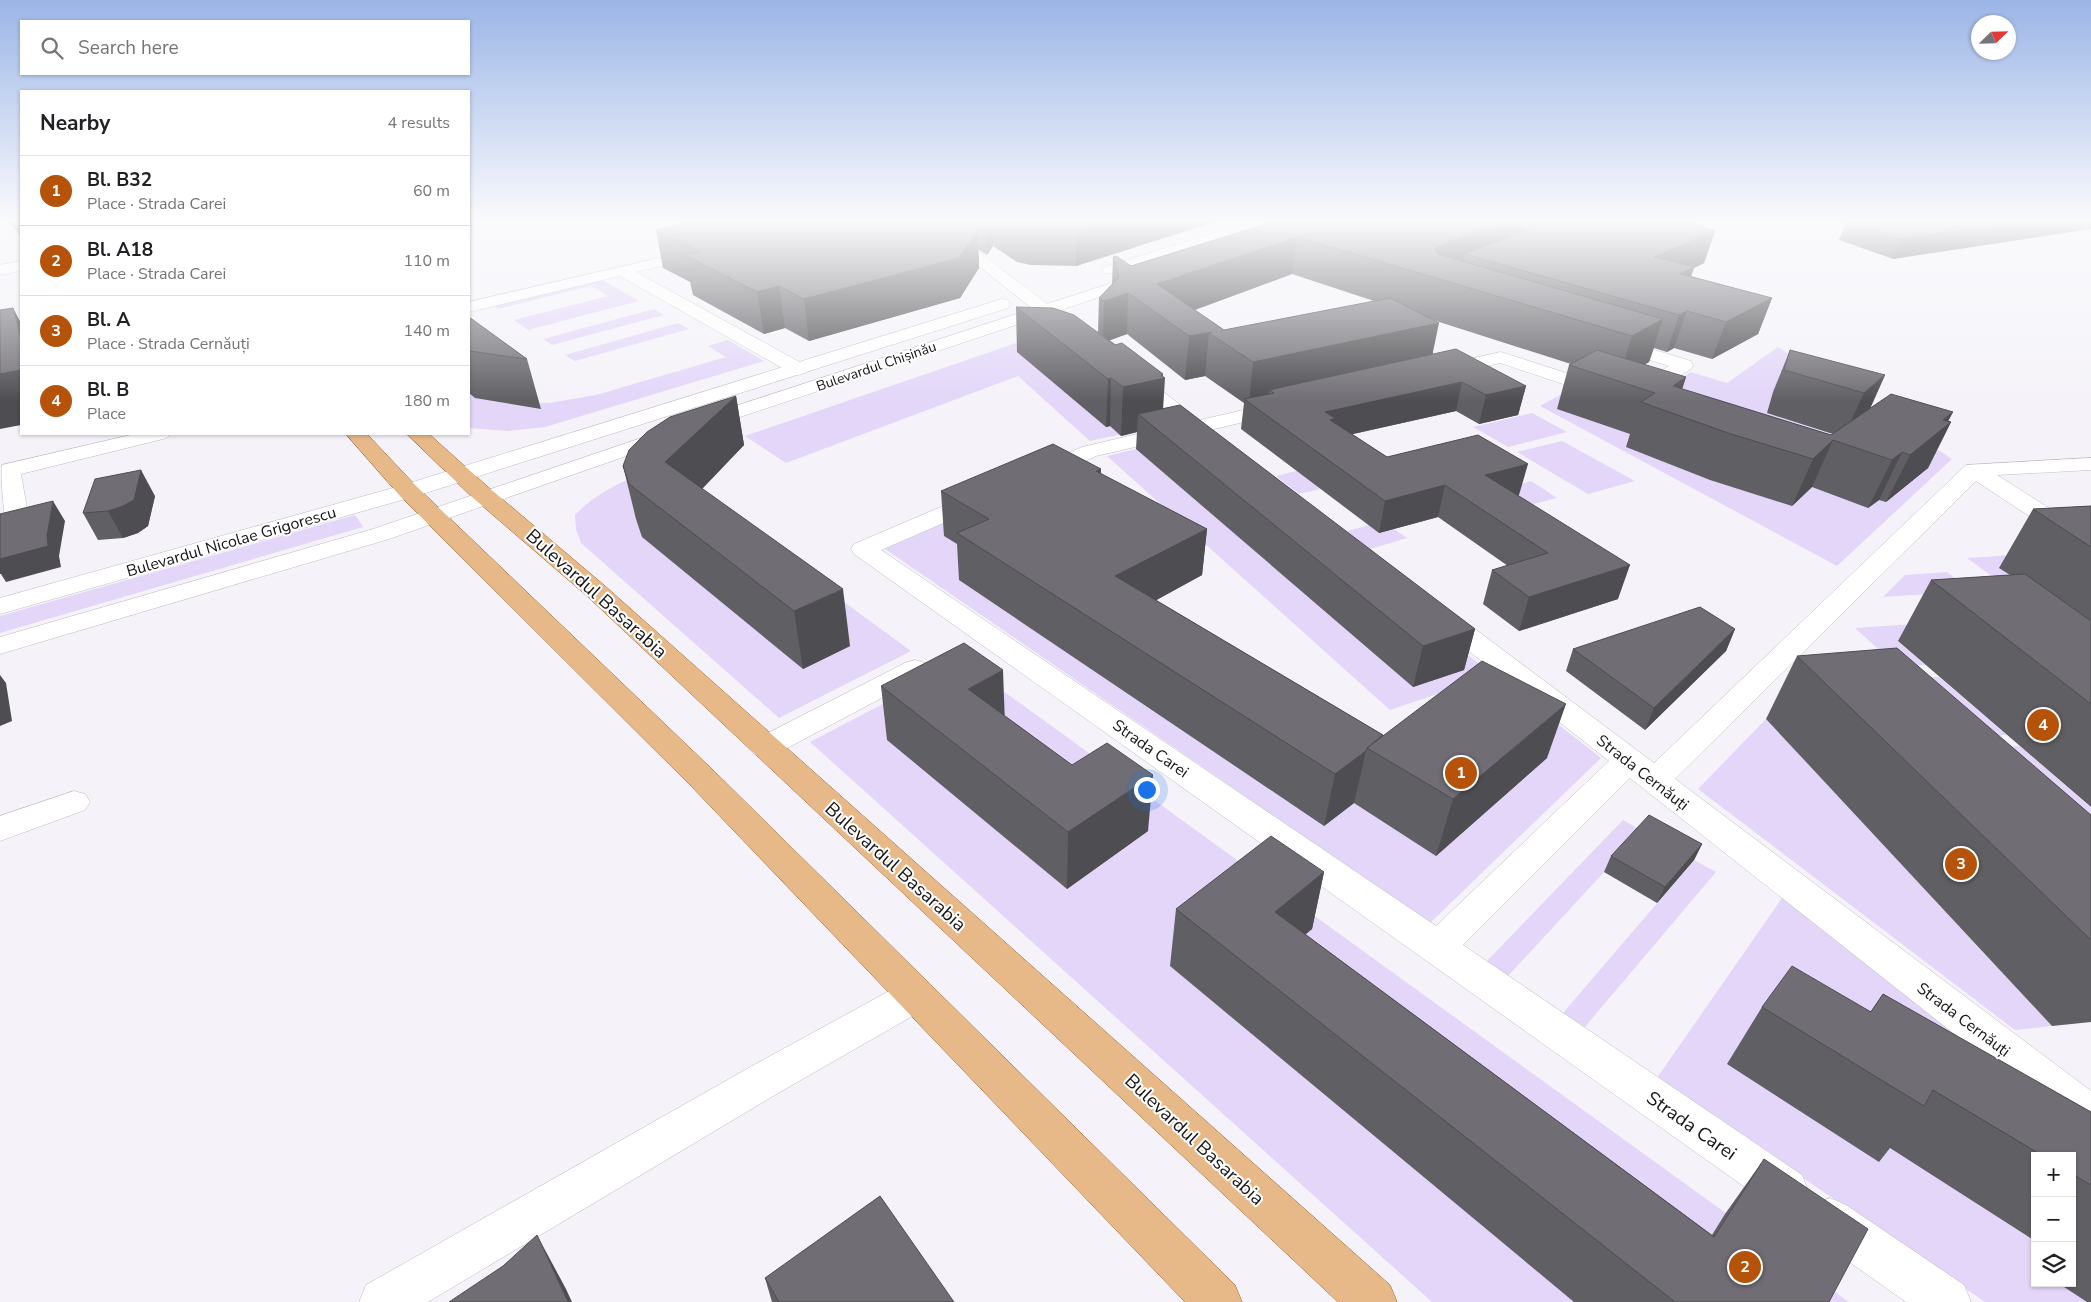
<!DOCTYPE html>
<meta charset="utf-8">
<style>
:root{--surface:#fff;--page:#f2f2f2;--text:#202124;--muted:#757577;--line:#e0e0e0;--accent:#b45309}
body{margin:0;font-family:"Nunito Sans",sans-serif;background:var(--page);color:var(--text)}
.controls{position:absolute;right:15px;bottom:15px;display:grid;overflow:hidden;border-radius:0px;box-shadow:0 1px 4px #0004}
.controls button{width:45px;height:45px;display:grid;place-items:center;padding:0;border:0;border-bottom:1px solid var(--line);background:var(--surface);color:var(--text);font:25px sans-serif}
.compass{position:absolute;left:1971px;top:15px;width:45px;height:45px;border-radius:50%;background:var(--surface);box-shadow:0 1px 4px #0004;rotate:67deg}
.you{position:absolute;left:1146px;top:789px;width:18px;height:18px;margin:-12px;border:4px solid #fff;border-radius:50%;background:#1a73e8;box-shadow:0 0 0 8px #1a73e833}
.badge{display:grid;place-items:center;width:32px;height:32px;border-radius:50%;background:var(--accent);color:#fff;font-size:16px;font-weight:700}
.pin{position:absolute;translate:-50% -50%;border:2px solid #fff;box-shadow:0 1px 5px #0006}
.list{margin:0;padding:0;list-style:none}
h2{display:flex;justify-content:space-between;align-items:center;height:65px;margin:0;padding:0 20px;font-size:21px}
h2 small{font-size:16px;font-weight:400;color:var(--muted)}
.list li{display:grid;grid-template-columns:32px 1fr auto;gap:15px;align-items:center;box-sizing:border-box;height:70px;padding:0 20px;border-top:1px solid var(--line)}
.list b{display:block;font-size:19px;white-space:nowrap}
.list p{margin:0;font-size:16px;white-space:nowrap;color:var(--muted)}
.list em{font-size:16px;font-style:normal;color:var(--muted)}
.icon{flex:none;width:28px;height:28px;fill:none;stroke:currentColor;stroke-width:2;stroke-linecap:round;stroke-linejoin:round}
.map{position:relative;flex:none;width:2091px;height:1302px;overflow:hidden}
.search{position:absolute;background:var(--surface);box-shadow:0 1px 4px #0004;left:20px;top:20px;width:450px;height:55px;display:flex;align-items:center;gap:12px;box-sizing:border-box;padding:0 18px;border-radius:0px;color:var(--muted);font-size:19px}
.panel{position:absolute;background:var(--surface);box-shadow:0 1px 4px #0004;left:20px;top:90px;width:450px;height:345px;border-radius:0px}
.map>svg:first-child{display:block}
.green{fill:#e3d6f9;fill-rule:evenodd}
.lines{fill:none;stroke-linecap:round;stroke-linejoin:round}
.street-casing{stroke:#bdbbc1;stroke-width:1}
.secondary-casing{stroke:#bdbbc1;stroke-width:1}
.primary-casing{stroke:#94612d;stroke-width:1}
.street{fill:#fff;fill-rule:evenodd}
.secondary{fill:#fff;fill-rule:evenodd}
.primary{fill:#e8b988;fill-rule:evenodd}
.wall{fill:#605f64;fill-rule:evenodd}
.shaded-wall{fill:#4e4d51}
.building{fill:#706e74;stroke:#4e4d51}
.labels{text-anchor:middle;stroke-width:4;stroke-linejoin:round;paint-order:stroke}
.far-street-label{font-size:14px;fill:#161517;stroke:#fff}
.street-label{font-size:16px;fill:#161517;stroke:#fff}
.near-street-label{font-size:19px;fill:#161517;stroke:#fff}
</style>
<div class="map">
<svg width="2091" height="1302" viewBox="0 0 2091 1302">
<rect width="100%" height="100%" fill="#f5f3f9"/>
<path class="green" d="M 601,279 L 639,301 L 528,330 L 514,320 L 608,296 L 591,286 L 498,309 L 493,305 Z
M 654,309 L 664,315 L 552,345 L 543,339 Z
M 678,323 L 689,329 L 575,361 L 565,355 Z
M 728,340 L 764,361 L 545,427 L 508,431 L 469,428 L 469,392 L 508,403 L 549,403 L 596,395 L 726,357 L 708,346 Z
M 1038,340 L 1082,350 L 1173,423 L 1090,441 L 1018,376 L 786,463 L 745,436 L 1016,343 Z
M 1778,347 L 1952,459 L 1837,566 L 1540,406 L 1576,386 L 1636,405 L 1691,372 L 1727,383 Z
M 1532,413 L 1567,432 L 1508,447 L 1473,427 Z
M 1191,436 L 1493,675 L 1390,710 L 1107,456 Z
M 1562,441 L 1635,481 L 1588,494 L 1517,452 Z
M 1087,460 L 1138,505 L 1029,557 L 1346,750 L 1514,690 L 1601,758 L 1430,923 L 885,549 Z
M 1312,467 L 1327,478 L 1312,482 L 1320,489 L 1299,494 L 1276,476 Z
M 631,478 L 829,591 L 911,651 L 779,718 L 581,543 L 576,529 L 575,515 C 591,498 610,488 631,478 Z
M 1531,481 L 1557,498 L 1522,507 L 1507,488 Z
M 355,515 L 363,527 L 0,633 L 0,616 Z
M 1369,525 L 1394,529 L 1407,538 L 1370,549 L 1347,531 Z
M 2062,552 L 2000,568 L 2031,591 L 2014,592 L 1967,558 Z
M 1947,572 L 1972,591 L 1883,597 L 1905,575 Z
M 1989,619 L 1898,641 L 1925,665 L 1898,667 L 1855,628 Z
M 963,662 L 1849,1302 L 1432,1302 L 810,742 Z
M 1939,677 L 2007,735 L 1979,737 L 1912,678 Z
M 1766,719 L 2052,1026 L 2015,1030 L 1698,789 Z
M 2020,746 L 2091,808 L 2091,827 L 1991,748 Z
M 1623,820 L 1642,831 L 1508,976 L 1486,962 Z
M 1694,860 L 1716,872 L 1584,1028 L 1563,1013 Z
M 1782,898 L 2091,1137 L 2091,1302 L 1985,1302 L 1657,1078 ZM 2035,1156 L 2072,1156 L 2072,1283 L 2035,1283 Z"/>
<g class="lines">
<g class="street-casing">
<path id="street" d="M 921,220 L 937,220 L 1075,325 L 1078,329 L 1075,333 L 1069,334 L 1063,333 Z
M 1683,220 L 1733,222 L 1764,220 C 1749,239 1705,228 1685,223 Z
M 698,249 L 703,250 L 705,253 L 703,256 L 636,272 L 805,365 L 807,369 L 805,373 L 798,375 L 791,373 L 620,276 L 469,312 L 469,302 Z
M 21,261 L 21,271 L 0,275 L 0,265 Z
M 1615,338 L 1691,361 L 1693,365 L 1691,369 L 1647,395 L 1640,397 L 1633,395 L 1630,391 L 1633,387 L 1669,366 L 1609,347 L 1606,343 L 1609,339 Z
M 1501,352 L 1607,386 L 1610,390 L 1607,394 L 1600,396 L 1593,394 L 1500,363 L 1445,376 L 1438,374 L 1436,370 L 1438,366 Z
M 1133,372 L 1140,374 L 1200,420 L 1279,402 L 1286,404 L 1289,408 L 1286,412 L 1210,430 L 1207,434 L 1200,436 L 1192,434 L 1096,456 L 1052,476 L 1044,478 L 1036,476 L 1033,471 L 1036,466 L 1082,447 L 1180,424 L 1126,382 L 1124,378 L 1126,374 Z
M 135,434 L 170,434 L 167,438 L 21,474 L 29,520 L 25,525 L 17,527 L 9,525 L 5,520 C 4,508 0,475 2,465 Z
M 2091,458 L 2091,470 L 1997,475 L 2091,535 L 2091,553 L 2082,551 L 1976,481 L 1675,779 L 2091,1091 L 2091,1135 L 2076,1130 L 1630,778 L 1463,945 L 1802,1175 L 1808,1190 L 1802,1205 L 1786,1212 L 1770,1205 L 854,554 L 851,549 L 854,544 L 969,495 L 977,493 L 985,495 L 988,500 L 985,505 L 881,550 L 1436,926 L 1609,761 L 1433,623 L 1429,617 L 1433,611 L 1442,609 L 1451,611 L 1654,763 L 1966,465 Z
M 915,660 L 925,663 L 929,669 L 925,675 L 776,754 L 765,757 L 754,754 L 750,747 L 754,740 L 905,663 Z
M 74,791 L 85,794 L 90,802 L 85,810 L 0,841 L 0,816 Z
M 916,979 L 930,984 L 935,995 L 930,1006 L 780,1092 L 428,1302 L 359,1302 L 366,1285 L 752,1066 L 902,984 Z
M 1830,1198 L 1846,1205 L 1964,1285 L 1971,1302 L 1906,1302 L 1814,1237 L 1807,1221 L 1814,1205 Z"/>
</g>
<g class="secondary-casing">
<path id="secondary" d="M 1256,220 L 1278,220 L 1276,223 L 1115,273 L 1105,273 L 1102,270 L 1105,267 Z
M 1142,273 L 1148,275 L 1150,278 L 1148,281 L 710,427 L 703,429 L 696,427 L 693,423 L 696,419 Z
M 1002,299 L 1008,300 L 1010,304 L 1008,308 L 416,496 L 0,614 L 0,598 L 400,486 Z
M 665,430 L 672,432 L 675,436 L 672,440 L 389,539 L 0,654 L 0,637 L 373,529 Z"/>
</g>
<g class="primary-casing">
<path id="primary" d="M 346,434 L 367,434 L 416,486 L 714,771 L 1235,1285 L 1242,1302 L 1185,1302 L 692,787 L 400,496 Z
M 407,434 L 429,434 L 488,487 L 605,586 L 1390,1285 L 1397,1302 L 1338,1302 L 587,596 L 472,497 Z"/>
</g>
<use href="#street" class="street"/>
<use href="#secondary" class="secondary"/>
<use href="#primary" class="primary"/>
</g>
<path class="wall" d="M 6,220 L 21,220 L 21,236 Z
M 698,220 L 1220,220 L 1076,266 L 1031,265 L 1017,262 L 993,246 L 987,255 L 978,249 L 979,268 L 960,298 L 809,341 L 785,328 L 764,334 L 693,295 L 690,282 L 663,268 L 656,230 Z
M 1279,220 L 1681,220 L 1704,226 L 1703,228 L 1715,231 L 1704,263 L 1694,268 L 1691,276 L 1772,298 L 1758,334 L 1712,359 L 1674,348 L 1667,352 L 1654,348 L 1649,362 L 1644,365 L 1686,377 L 1682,389 L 1831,435 L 1833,434 L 1767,413 L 1773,392 L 1790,350 L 1885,375 L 1870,409 L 1953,412 L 1948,421 L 1951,422 L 1928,468 L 1886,502 L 1879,500 L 1868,508 L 1812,487 L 1792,506 L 1710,480 L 1626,447 L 1630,434 L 1557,409 L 1569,365 L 1571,364 L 1433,320 L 1433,354 L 1526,386 L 1518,415 L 1479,424 L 1456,411 L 1352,434 L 1387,457 L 1519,495 L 1518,495 L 1618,599 L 1519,631 L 1483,604 L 1492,570 L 1508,566 L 1438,517 L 1379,533 L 1241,429 L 1244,403 L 1205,376 L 1185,380 L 1127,334 L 1109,340 L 1163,377 L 1163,409 L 1475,629 L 1464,670 L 1413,687 L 1136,449 L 1137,432 L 1121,436 L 1110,426 L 1106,427 L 1017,352 L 1016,307 L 1098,332 L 1099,298 L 1112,285 L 1113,257 L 1131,266 ZM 1292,274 L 1374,301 L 1224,330 L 1195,310 Z
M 1847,220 L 2091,220 L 1893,259 L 1839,240 Z
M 469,317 L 527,359 L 541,409 L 475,398 L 469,393 Z
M 736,396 L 744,445 L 702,489 L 850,646 L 803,669 L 642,537 L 636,519 L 623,466 Z
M 1101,474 L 1207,529 L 1202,575 L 1156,600 L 1383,735 L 1547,758 L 1436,856 L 1354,803 L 1324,826 L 959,580 L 957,544 L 944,536 L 941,491 Z
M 155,496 L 148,526 L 138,533 L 123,538 L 98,540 L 83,513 Z
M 2091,506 L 2091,807 L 1898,641 L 1931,580 L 2010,575 L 1999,568 L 2033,509 Z
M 1735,629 L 1726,651 L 1645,730 L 1566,671 L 1573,649 Z
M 1797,656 L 2091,815 L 2091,1022 L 2052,1026 L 1766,719 Z
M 881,686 L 1005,716 L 1072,765 L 1148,831 L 1067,889 L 887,740 Z
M 1702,844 L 1694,860 L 1657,903 L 1604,872 L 1611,856 Z
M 1324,872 L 1312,929 L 1305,934 L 1712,1235 L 1725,1214 L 1764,1159 L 1829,1302 L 1574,1302 L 1170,966 L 1176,909 Z
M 1883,994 L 2091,1112 L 2091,1302 L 2087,1302 L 2058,1283 L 2072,1283 L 2072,1156 L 2035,1156 L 2035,1241 L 1890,1148 L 1879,1162 L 1727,1064 L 1762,1007 L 1871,1011 Z
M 765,1278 L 954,1302 L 772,1302 Z"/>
<path class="shaded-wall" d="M 986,220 L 993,220 L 993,246 L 987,255 Z
M 1102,220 L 1220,220 L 1076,266 L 1076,228 Z
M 1495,220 L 1527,220 L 1520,248 L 1465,254 L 1461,272 L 1442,280 L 1435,250 L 1438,246 Z
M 2031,220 L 2091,220 L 2091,229 L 1893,259 L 1901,239 Z
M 1704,226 L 1700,237 L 1715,231 L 1704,263 L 1694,268 L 1682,302 L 1654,257 L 1700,227 Z
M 978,230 L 979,268 L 960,298 L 809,341 L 804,299 Z
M 1297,237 L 1292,274 L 1166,320 L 1157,284 Z
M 779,286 L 785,328 L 764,334 L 757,292 Z
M 1128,293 L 1127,334 L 1103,343 L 1104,301 Z
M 1772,298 L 1758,334 L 1712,359 L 1726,322 Z
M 13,308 L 21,323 L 21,338 Z
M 1687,311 L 1674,348 L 1667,352 L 1679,315 Z
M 1663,319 L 1649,362 L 1618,380 L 1632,336 Z
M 1439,323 L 1430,366 L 1274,393 L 1269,390 L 1268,402 L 1249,403 L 1253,362 Z
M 1209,333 L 1205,376 L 1185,380 L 1189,336 Z
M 0,339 L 21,370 L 21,425 L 0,429 Z
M 1163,374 L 1163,378 L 1165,378 L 1162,426 L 1138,414 L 1137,432 L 1121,436 L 1123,387 Z
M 1885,375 L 1865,419 L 1843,438 L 1864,393 Z
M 1686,377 L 1674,414 L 1673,386 Z
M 1111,378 L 1110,426 L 1106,427 L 1108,379 Z
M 1462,382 L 1456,411 L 1331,439 L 1325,412 Z
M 1526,386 L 1518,415 L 1479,424 L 1486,395 Z
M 736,396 L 744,445 L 677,515 L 665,462 Z
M 1953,412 L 1945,427 L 1951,422 L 1928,468 L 1886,502 L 1910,455 L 1943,420 Z
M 1833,440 L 1812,487 L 1792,506 L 1813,459 Z
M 1902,452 L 1879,500 L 1868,508 L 1892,460 Z
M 1528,464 L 1519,495 L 1477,506 L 1485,475 Z
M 1101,469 L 1100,513 L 1096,471 Z
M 141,470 L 155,496 L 148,526 L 138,533 L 123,538 L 108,511 Z
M 1445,485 L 1438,517 L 1379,533 L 1385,501 Z
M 53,501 L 65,521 L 59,556 L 61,567 L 6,582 L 1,574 L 0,574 L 0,559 L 47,535 Z
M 1207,529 L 1202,575 L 1113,624 L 1115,576 Z
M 1630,565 L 1618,599 L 1519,631 L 1529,597 Z
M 843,589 L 850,646 L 803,669 L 794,611 Z
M 1475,629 L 1464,670 L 1413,687 L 1423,646 Z
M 1735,629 L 1726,651 L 1645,730 L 1654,708 Z
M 1003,670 L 1005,724 L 968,689 Z
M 0,675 L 6,683 L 12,721 L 0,726 Z
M 1566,704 L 1547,758 L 1436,856 L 1453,799 Z
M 1366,751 L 1354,803 L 1324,826 L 1335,774 Z
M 1153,775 L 1148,831 L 1067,889 L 1068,832 Z
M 1702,844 L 1694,860 L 1657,903 L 1665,887 Z
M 1324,872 L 1312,929 L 1265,969 L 1275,912 Z
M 537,1235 L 566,1289 L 572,1302 L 568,1302 Z"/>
<path class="building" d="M 698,220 L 964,220 L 978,230 L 959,258 L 804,299 L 779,286 L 757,292 L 685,255 L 701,252 L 656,230 Z
M 1010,220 L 1102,220 L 1076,228 L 1031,227 L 1016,224 Z
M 1279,220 L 1508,220 L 1438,246 L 1435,250 L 1437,254 L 1663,319 L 1632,336 L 1297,237 L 1157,284 L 1224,330 L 1390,298 L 1439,323 L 1253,362 L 1209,333 L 1212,332 L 1189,336 L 1128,293 L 1104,301 L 1099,298 L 1119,277 L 1113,257 L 1116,256 L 1131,266 Z
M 1553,220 L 1681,220 L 1704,226 L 1700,227 L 1715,231 L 1654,257 L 1694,267 L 1680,274 L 1772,298 L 1726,322 L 1687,311 L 1679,315 L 1465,254 Z
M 1847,220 L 2031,220 L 1901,239 Z
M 1016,307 L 1053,308 L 1074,315 L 1115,345 L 1122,343 L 1163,374 L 1161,375 L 1165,378 L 1123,387 L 1111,378 L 1108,379 Z
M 13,308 L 21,338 L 21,370 L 0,374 L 0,310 Z
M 469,317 L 527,359 L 469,351 Z
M 1456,349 L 1526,386 L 1486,395 L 1462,382 L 1325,412 L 1335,418 L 1330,420 L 1387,457 L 1478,435 L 1528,464 L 1485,475 L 1630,565 L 1529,597 L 1492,570 L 1548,553 L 1445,485 L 1385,501 L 1244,399 L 1274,393 L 1269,390 Z
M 1597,350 L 1686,377 L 1673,386 L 1831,435 L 1891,394 L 1953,412 L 1943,420 L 1951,422 L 1910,455 L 1902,452 L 1892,460 L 1833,440 L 1813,459 L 1728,433 L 1641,402 L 1655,393 L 1569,365 Z
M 1790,350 L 1885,375 L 1864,393 L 1784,370 Z
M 736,396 L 665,462 L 843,589 L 794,611 L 629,484 L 623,466 L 629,450 L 647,432 L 670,417 Z
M 1180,405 L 1475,629 L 1423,646 L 1138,414 Z
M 1053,444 L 1101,469 L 1096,471 L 1207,529 L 1115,576 L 1383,735 L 1367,748 L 1366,751 L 1335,774 L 957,533 L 989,519 L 941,491 Z
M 141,470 L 134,500 L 123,506 L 108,511 L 83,513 L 95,479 Z
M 53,501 L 47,535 L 48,546 L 0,559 L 0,514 Z
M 2091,506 L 2091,547 L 2033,509 Z
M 2025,574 L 2091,621 L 2091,704 L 1931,580 Z
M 1700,607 L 1735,629 L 1654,708 L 1573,649 Z
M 964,643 L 1003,670 L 968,689 L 1072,765 L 1107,743 L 1153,775 L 1068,832 L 881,686 Z
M 1897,648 L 2091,815 L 2091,940 L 1797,656 Z
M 1482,661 L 1566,704 L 1453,799 L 1367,748 Z
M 1649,815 L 1702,844 L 1665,887 L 1611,856 Z
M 1271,836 L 1324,872 L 1275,912 L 1714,1237 L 1764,1159 L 1868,1229 L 1829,1302 L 1675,1302 L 1176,909 Z
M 1792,966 L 1871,1012 L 1883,994 L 2091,1112 L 2091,1185 L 2072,1174 L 2072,1156 L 2043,1156 L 1933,1090 L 1924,1106 L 1762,1007 Z
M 880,1196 L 954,1302 L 779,1302 L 765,1278 Z
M 537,1235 L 568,1302 L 449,1302 L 503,1266 Z"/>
<linearGradient id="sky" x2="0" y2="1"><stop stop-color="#9bb5e7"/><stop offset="0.55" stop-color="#fafafc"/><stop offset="1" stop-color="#fafafc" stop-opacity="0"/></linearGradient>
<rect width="2091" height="402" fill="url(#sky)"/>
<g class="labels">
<g class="far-street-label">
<text transform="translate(876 366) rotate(-19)" y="5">Bulevardul Chișinău</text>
</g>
<g class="street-label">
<text transform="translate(231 541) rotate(-16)" y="6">Bulevardul Nicolae Grigorescu</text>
<text transform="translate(1151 748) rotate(35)" y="6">Strada Carei</text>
<text transform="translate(1643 772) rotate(38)" y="6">Strada Cernăuți</text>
<text transform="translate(1964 1019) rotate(37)" y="6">Strada Cernăuți</text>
</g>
<g class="near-street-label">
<text transform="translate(597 593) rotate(42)" y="7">Bulevardul Basarabia</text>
<text transform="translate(896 866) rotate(42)" y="7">Bulevardul Basarabia</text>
<text transform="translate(1692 1125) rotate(35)" y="7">Strada Carei</text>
<text transform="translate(1195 1139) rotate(43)" y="7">Bulevardul Basarabia</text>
</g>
</g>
</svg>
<div class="controls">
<button>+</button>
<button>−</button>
<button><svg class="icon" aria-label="layers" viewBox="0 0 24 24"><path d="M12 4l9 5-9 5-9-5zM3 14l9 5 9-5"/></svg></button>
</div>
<svg class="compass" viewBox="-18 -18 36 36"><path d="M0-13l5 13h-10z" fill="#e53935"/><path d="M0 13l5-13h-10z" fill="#757577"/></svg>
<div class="you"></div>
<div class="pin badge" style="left:1461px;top:773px">1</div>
<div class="pin badge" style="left:1745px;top:1267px">2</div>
<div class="pin badge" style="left:1961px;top:864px">3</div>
<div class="pin badge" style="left:2043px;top:725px">4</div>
<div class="search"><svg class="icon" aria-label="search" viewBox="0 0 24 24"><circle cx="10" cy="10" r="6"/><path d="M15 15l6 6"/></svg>Search here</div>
<section class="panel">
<h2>Nearby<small>4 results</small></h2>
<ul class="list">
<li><span class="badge">1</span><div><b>Bl. B32</b><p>Place · Strada Carei</p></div><em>60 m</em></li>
<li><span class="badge">2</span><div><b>Bl. A18</b><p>Place · Strada Carei</p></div><em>110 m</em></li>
<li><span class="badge">3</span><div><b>Bl. A</b><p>Place · Strada Cernăuți</p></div><em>140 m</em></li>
<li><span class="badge">4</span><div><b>Bl. B</b><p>Place</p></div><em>180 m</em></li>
</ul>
</section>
</div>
